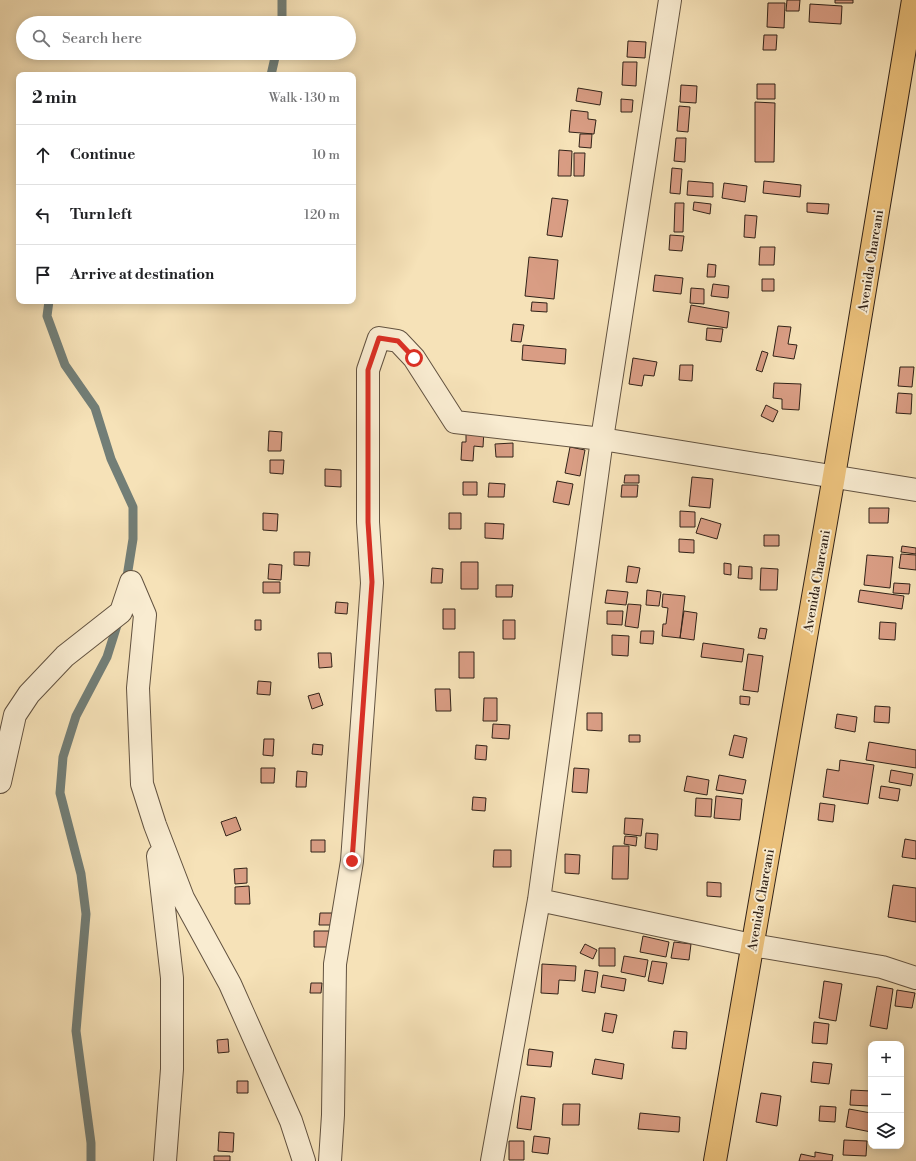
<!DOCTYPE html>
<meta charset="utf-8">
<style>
:root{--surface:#fff;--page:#f2f2f2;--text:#202124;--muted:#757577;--line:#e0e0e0}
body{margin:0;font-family:"Libre Bodoni",serif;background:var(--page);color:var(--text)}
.controls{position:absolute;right:12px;bottom:12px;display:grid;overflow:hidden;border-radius:8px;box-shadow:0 2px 10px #0003}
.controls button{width:36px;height:36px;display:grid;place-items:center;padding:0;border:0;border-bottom:1px solid var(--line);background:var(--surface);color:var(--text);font:20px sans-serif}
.stop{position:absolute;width:12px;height:12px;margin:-9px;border:3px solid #d93025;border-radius:50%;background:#fff}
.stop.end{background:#d93025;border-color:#fff;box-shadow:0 1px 4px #0008}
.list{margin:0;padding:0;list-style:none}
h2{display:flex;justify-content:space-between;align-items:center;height:52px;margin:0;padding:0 16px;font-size:17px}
h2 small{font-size:13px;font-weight:400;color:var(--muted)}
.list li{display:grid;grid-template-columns:26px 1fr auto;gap:12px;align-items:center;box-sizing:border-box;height:60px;padding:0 16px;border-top:1px solid var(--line)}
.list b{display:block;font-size:15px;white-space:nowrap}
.list em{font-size:13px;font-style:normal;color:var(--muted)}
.icon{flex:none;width:22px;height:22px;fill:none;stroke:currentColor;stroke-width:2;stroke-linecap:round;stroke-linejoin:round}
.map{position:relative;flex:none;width:916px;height:1161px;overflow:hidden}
.search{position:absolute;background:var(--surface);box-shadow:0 2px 10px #0003;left:16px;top:16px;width:340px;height:44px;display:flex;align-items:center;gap:10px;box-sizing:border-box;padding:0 14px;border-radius:22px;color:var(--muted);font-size:15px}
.panel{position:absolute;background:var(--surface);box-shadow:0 2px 10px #0003;left:16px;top:72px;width:340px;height:232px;border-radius:8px}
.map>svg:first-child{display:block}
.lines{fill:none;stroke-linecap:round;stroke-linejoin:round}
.stream{stroke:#727e77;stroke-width:9}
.building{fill:#d99d84;stroke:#312218}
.minor-casing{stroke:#625240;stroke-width:24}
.major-casing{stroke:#312218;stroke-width:24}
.minor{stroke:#f9ecd1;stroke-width:22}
.major{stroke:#ebc17c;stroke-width:22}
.route{stroke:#d93025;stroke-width:5}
.labels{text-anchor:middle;stroke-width:4;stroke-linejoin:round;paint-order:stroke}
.street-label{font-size:13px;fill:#312218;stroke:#f9ecd1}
</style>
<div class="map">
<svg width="916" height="1161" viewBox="0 0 916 1161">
<rect width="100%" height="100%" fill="#f6e2b8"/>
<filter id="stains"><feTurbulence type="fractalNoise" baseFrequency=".005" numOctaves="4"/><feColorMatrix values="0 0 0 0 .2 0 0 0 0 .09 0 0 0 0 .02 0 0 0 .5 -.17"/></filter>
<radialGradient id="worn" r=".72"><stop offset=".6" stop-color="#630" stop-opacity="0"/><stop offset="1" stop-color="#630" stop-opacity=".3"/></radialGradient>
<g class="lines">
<path class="stream" d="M 282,0 L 282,23
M 271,75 L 276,53
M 49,301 L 47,316 L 65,365 L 95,408 L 111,459 L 133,507 L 133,539 L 126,583
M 91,1161 L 91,1143 L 76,1031 L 86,914 L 81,874 L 60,793 L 63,757 L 76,716 L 107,657 L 119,619"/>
</g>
<path class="building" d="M 787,0 L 800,0 L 799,11 L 786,11 Z
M 835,0 L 853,0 L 853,3 L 835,3 Z
M 768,3 L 785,3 L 784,28 L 767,27 Z
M 810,4 L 842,6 L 841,24 L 809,22 Z
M 764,35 L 777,35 L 776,50 L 763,50 Z
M 628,41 L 646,42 L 645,58 L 627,57 Z
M 623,62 L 637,62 L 636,86 L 622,85 Z
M 757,84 L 775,84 L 775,99 L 757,99 Z
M 681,85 L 697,86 L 696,103 L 680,102 Z
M 578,88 L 602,92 L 600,105 L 576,101 Z
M 621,99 L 633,100 L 632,112 L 621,112 Z
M 755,102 L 775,103 L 774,162 L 755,162 Z
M 679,106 L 690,107 L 688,132 L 677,131 Z
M 571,110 L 588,112 L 588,119 L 596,120 L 594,134 L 569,132 Z
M 580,134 L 592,134 L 591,148 L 579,147 Z
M 676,138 L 686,138 L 685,162 L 674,161 Z
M 559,150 L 572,151 L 571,176 L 558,176 Z
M 574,153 L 585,153 L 584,176 L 574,176 Z
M 672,168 L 682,169 L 680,194 L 670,193 Z
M 688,181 L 713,183 L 713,197 L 687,195 Z
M 764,181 L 801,185 L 800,197 L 763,193 Z
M 724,183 L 747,186 L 745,202 L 722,198 Z
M 552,198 L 568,200 L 562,237 L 547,235 Z
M 694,202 L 711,204 L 710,214 L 693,210 Z
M 675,203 L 684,203 L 683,232 L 674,232 Z
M 807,203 L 829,204 L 828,214 L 807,212 Z
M 745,215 L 757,216 L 755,238 L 744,237 Z
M 670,235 L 684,236 L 682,251 L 669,250 Z
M 760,247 L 775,247 L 774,265 L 759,265 Z
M 529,257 L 558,260 L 554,299 L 525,296 Z
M 708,264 L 716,265 L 715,277 L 707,277 Z
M 655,275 L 683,278 L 681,294 L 653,291 Z
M 762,279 L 774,279 L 774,291 L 762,291 Z
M 713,284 L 729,286 L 728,298 L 711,296 Z
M 691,288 L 704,289 L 704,304 L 690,303 Z
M 532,302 L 547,303 L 547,312 L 531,311 Z
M 691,305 L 729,312 L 727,328 L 688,322 Z
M 513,324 L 524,325 L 521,342 L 511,341 Z
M 778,326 L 791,327 L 788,344 L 797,345 L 794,359 L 773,356 Z
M 707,328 L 723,329 L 721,342 L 706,340 Z
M 523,345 L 566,349 L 565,364 L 522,360 Z
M 762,351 L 768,353 L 762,372 L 756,370 Z
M 633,358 L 657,362 L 654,376 L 644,375 L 642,386 L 629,384 Z
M 680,365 L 693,365 L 692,381 L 679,380 Z
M 900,367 L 914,367 L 912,387 L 898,386 Z
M 774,383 L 801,384 L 799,410 L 782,409 L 782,399 L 773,398 Z
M 898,393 L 912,394 L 911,414 L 896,413 Z
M 766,405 L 778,411 L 773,422 L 761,416 Z
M 466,429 L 484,430 L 483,447 L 474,446 L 473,461 L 461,460 L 462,442 L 466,442 Z
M 269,431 L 282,432 L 281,451 L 268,451 Z
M 513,443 L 513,457 L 496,457 L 495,444 Z
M 570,447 L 585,450 L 580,476 L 565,473 Z
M 270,460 L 284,460 L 283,474 L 270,473 Z
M 325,469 L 341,470 L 341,487 L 325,486 Z
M 625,475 L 639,475 L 639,483 L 624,483 Z
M 692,477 L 713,479 L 710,508 L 689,506 Z
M 557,481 L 573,484 L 569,505 L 553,502 Z
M 463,482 L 477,482 L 477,495 L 463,495 Z
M 489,483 L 505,484 L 504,497 L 488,497 Z
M 622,485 L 638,485 L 637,497 L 621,497 Z
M 869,508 L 889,508 L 888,523 L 869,523 Z
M 680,511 L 695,512 L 695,527 L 680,527 Z
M 263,513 L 278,514 L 277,531 L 263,530 Z
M 449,513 L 461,513 L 461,529 L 449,529 Z
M 701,518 L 721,524 L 717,539 L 696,533 Z
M 485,523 L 504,524 L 503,539 L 485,538 Z
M 764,535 L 779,535 L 779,546 L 764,546 Z
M 679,539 L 694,540 L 694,553 L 679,552 Z
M 902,546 L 916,548 L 916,554 L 901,552 Z
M 294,552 L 310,552 L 309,566 L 294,565 Z
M 901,554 L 916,555 L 916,570 L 899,568 Z
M 867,555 L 893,557 L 890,588 L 864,585 Z
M 461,562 L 478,562 L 478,589 L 461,589 Z
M 724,563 L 731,564 L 731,575 L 724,574 Z
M 269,564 L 282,565 L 281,580 L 268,579 Z
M 628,566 L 640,568 L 637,583 L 626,582 Z
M 739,566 L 752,567 L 752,579 L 738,578 Z
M 432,568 L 443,569 L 442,583 L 431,583 Z
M 761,568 L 778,569 L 777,590 L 760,590 Z
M 263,582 L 280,582 L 280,593 L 263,593 Z
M 894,583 L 910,584 L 909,594 L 893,593 Z
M 496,585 L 513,585 L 512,597 L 496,597 Z
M 607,590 L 628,592 L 626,605 L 605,603 Z
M 647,590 L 661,592 L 659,606 L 646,605 Z
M 860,590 L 904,596 L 902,609 L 858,602 Z
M 663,594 L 685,596 L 680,638 L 662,636 L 663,624 L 666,624 L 668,608 L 662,607 Z
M 336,602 L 348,603 L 347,614 L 335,613 Z
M 628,604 L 641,605 L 638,628 L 625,626 Z
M 443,609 L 455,609 L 455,629 L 443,629 Z
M 607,611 L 623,611 L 622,625 L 607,624 Z
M 684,611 L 697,613 L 694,640 L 680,638 Z
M 255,620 L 261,620 L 261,630 L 255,630 Z
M 503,620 L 515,620 L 515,639 L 503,639 Z
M 880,622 L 896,623 L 895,640 L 879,639 Z
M 760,628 L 767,629 L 765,639 L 758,638 Z
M 641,631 L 654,631 L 653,644 L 640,643 Z
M 612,635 L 629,636 L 628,656 L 612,655 Z
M 703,643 L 744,649 L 742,662 L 701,657 Z
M 459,652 L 474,652 L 474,678 L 459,678 Z
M 318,653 L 331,653 L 332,667 L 319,668 Z
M 748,654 L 763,656 L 758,692 L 743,690 Z
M 258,681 L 271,682 L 270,695 L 257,694 Z
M 435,689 L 450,689 L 451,711 L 436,711 Z
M 319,693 L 323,705 L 312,709 L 308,696 Z
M 740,696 L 750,697 L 749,705 L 740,704 Z
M 484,698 L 497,698 L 497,721 L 483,721 Z
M 875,706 L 890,707 L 889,723 L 874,722 Z
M 587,713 L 602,713 L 602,731 L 587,730 Z
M 837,714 L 857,717 L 855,732 L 835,728 Z
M 493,724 L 510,725 L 509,739 L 492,738 Z
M 629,735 L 640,735 L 640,742 L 629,742 Z
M 734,735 L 747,738 L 743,758 L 729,755 Z
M 264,739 L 274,739 L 273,756 L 263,755 Z
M 869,742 L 916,750 L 916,768 L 866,760 Z
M 313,744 L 323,745 L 322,755 L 312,754 Z
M 476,745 L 487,746 L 486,760 L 475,759 Z
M 840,760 L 874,765 L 868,804 L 823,797 L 827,769 L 839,771 Z
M 261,768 L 275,768 L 274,783 L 261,783 Z
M 574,768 L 589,769 L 587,793 L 572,792 Z
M 891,770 L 913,774 L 911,786 L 889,782 Z
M 297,771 L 307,772 L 306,787 L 296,787 Z
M 719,775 L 746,780 L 743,794 L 716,790 Z
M 687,776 L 709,780 L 707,795 L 684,791 Z
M 881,786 L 900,789 L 898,801 L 879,798 Z
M 716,796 L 742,799 L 740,820 L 714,818 Z
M 473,797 L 486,798 L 485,811 L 472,810 Z
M 696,798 L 712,799 L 711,817 L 695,816 Z
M 820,803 L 835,805 L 833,822 L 818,820 Z
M 236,817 L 241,830 L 226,836 L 221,822 Z
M 625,818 L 643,819 L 641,836 L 624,834 Z
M 646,833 L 658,834 L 657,850 L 645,848 Z
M 625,836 L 637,837 L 636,846 L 624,844 Z
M 905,839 L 916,841 L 916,859 L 902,857 Z
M 311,840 L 325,840 L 325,852 L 311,852 Z
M 613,846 L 629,846 L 628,879 L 612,879 Z
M 494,850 L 511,850 L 511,867 L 493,867 Z
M 565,854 L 580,855 L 579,874 L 565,873 Z
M 247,868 L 247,883 L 235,884 L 234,869 Z
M 707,882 L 721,883 L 721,897 L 707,896 Z
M 893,885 L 916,888 L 916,922 L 888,917 Z
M 249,886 L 250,904 L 235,904 L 235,887 Z
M 320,913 L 334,913 L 333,925 L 319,925 Z
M 314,931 L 329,931 L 329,947 L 314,947 Z
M 643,936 L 669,942 L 666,957 L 640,952 Z
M 674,942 L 691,944 L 689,960 L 671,958 Z
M 585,944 L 597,950 L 593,959 L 580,953 Z
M 599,948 L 615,948 L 615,966 L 599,966 Z
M 624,956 L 648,960 L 645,977 L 621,972 Z
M 652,961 L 667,963 L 663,984 L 648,981 Z
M 542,964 L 576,966 L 575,981 L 559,980 L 558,994 L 541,993 Z
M 585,970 L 598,972 L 595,993 L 582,991 Z
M 603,975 L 626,979 L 624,991 L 601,987 Z
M 824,981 L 842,984 L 836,1021 L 819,1018 Z
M 311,983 L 322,983 L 321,993 L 310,993 Z
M 877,986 L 893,989 L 887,1029 L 870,1026 Z
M 897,990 L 915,993 L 912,1008 L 895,1006 Z
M 605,1013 L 617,1015 L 613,1033 L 602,1031 Z
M 814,1022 L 829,1024 L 827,1044 L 812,1043 Z
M 674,1031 L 687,1032 L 686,1049 L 672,1048 Z
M 228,1039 L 229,1052 L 218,1053 L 217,1040 Z
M 529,1049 L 553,1052 L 551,1067 L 527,1065 Z
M 595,1059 L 624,1064 L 622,1079 L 592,1074 Z
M 813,1062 L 832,1064 L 829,1084 L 811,1082 Z
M 237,1081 L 248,1081 L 248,1093 L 237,1093 Z
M 851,1090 L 871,1091 L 871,1100 L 869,1100 L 869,1106 L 850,1105 Z
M 761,1093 L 781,1096 L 777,1126 L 756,1122 Z
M 521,1096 L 535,1098 L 531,1130 L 517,1128 Z
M 563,1104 L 580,1104 L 579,1125 L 562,1125 Z
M 820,1106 L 836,1107 L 835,1122 L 819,1121 Z
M 849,1109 L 871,1113 L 871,1132 L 846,1127 Z
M 640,1113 L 680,1117 L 679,1132 L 638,1129 Z
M 219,1132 L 234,1133 L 233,1152 L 218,1151 Z
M 534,1136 L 550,1138 L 548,1154 L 532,1152 Z
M 844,1140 L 867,1141 L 866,1156 L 843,1155 Z
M 509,1141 L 524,1141 L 524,1160 L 509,1160 Z
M 815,1152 L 833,1155 L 832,1161 L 799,1161 L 801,1154 L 815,1157 Z
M 214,1156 L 230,1156 L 230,1161 L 214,1161 Z"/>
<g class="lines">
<g class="minor-casing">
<path id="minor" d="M 0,782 L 15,715 L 29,694 L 65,656 L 121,612 L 131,582 L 145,615 L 138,688 L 142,784 L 155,825 L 183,898 L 230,984 L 291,1121 L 304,1161
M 158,856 L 172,978 L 172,1069 L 165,1161
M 539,900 L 752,945 L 882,967 L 916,978
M 330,1161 L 333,1115 L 335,964 L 352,861 L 372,583 L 368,522 L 368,370 L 379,338 L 398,341 L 414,358 L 455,422 L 602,439 L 916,490
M 492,1161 L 539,900 L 602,439 L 670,0"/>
</g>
<g class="major-casing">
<path id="major" d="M 715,1161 L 834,476 L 913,0"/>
</g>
<use href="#minor" class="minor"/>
<use href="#major" class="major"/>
</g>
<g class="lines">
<path class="route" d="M 352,861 L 372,582 L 368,522 L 368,370 L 379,338 L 398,341 L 414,358"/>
</g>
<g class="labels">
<g class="street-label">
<text transform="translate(870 261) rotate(-81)" y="5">Avenida Charcani</text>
<text transform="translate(816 581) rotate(-80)" y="5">Avenida Charcani</text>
<text transform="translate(760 900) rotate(-80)" y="5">Avenida Charcani</text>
</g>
</g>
<rect width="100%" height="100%" filter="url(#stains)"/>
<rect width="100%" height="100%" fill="url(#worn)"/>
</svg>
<div class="controls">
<button>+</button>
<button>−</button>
<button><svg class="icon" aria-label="layers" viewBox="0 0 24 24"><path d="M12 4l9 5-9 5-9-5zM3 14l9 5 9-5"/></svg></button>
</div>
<div class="stop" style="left:414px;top:358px"></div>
<div class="stop end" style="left:352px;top:861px"></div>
<div class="search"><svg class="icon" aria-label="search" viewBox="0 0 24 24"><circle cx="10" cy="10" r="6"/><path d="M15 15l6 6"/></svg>Search here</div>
<section class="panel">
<h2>2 min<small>Walk · 130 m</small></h2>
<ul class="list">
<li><svg class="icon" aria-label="ahead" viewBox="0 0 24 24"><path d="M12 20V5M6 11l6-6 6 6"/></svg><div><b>Continue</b></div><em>10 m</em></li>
<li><svg class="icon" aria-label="left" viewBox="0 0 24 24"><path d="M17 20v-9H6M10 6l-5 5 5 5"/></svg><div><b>Turn left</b></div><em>120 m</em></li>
<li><svg class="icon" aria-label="arrive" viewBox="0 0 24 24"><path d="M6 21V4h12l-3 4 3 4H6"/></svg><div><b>Arrive at destination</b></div></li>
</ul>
</section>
</div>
